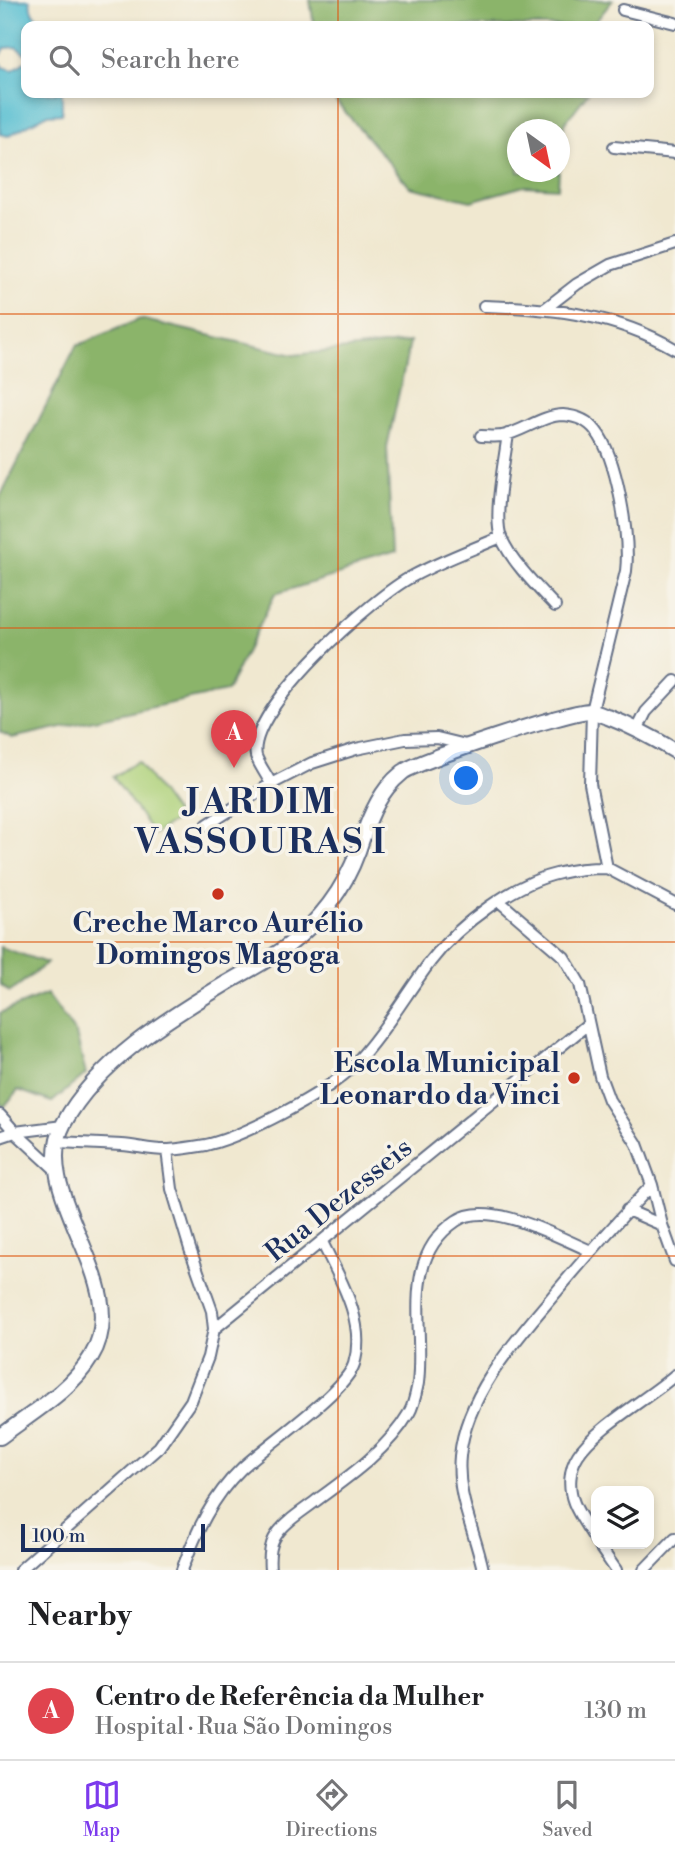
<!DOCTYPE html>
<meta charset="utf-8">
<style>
:root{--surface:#fff;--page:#f2f2f2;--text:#202124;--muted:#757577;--line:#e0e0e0;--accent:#7c3aed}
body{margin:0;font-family:"Libre Bodoni",serif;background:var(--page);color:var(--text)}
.controls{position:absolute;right:21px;bottom:21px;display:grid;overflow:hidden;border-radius:14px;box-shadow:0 4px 10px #0003}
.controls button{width:63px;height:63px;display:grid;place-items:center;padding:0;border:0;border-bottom:2px solid var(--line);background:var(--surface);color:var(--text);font:35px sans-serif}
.compass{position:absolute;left:507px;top:119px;width:63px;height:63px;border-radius:50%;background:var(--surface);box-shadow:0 4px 10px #0003;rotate:147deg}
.scale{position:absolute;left:21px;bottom:18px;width:184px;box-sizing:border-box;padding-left:7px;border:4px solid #1b2f5e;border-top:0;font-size:19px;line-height:24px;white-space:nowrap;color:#1b2f5e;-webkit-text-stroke:5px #f7f3e8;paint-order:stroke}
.you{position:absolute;left:467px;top:779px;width:24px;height:24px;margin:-18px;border:5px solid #fff;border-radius:50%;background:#1a73e8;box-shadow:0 0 0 10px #1a73e833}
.badge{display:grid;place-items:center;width:46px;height:46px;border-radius:50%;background:var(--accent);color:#fff;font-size:23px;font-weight:700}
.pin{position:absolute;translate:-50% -58px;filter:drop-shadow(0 2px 4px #0008)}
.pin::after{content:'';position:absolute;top:37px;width:24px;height:21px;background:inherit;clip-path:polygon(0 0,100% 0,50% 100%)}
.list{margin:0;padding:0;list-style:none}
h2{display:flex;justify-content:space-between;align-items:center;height:91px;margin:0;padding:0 28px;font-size:30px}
h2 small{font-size:23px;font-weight:400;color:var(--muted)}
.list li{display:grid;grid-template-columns:46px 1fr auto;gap:21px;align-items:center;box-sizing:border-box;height:98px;padding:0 28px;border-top:2px solid var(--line)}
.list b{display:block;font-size:26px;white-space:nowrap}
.list p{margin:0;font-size:23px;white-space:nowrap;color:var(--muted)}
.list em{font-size:23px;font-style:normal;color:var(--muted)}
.icon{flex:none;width:38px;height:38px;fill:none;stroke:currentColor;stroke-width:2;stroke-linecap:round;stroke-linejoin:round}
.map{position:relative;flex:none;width:675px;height:1570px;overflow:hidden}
.search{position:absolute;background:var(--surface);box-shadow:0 4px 10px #0003;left:21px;right:21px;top:21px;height:77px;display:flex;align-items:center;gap:18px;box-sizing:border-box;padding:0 24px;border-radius:14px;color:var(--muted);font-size:26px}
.sheet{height:189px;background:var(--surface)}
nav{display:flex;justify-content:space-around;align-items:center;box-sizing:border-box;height:98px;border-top:2px solid var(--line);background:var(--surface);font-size:19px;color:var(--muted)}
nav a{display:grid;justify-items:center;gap:4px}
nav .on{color:var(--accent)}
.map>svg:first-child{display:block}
.green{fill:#afd27b;stroke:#65806c;stroke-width:2}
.forest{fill:#8bb46b;stroke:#537264;stroke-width:2}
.water{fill:#54bed1;stroke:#387698;stroke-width:2}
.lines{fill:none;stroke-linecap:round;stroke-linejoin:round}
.street-casing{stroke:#667086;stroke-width:14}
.secondary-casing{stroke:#667086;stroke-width:18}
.street{stroke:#fff;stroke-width:10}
.secondary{stroke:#fff;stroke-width:14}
.grid{fill:none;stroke:#de5710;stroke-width:2;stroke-opacity:0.55}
.poi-dot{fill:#c8321e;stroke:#f7f3e8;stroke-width:2.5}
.labels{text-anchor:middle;stroke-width:7;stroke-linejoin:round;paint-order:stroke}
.poi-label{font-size:28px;font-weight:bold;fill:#1b2f5e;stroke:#f7f3e8}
.street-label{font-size:28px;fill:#1b2f5e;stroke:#f7f3e8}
.district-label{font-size:35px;font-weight:bold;letter-spacing:2px;fill:#1b2f5e;stroke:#f7f3e8}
</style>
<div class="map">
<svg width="675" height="1570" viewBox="0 0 675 1570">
<rect width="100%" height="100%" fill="#f7f3e8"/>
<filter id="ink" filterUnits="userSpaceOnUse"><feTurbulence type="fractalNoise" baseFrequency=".0143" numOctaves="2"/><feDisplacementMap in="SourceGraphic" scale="14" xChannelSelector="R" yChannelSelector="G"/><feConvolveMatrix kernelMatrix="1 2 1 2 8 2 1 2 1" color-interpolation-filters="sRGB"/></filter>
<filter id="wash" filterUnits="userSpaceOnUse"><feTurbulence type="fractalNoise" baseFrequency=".00686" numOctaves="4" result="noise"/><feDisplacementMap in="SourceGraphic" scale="28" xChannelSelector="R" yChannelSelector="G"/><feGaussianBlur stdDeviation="1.57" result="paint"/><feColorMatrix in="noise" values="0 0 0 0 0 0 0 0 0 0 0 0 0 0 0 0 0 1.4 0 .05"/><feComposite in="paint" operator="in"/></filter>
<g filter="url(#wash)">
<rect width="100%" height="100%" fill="#f0e8d0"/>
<path class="green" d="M 138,761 L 179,818 L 154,834 L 113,777 Z"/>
<path class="forest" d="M 310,0 L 613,0 L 592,26 L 314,26 Z
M 329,93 L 588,93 L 564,124 L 560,170 L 560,130 L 518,130 L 518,172 L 559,172 L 558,188 L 524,186 L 471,201 L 410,187 Z
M 140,319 L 294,355 L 410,342 L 387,447 L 392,558 L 275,594 L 227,691 L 12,738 L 0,732 L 0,497 L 76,346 Z
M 0,947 L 47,963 L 10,992 L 0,984 Z
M 47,994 L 76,1034 L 86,1074 L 52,1102 L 18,1090 L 4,1107 L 0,1103 L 0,1013 Z"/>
<path class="water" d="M 0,0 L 30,0 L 31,9 L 37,18 L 60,18 L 61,26 L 26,26 L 26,54 L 16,47 L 5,48 L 0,57 Z
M 0,61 L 2,67 L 13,70 L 26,61 L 26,93 L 62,93 L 62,114 L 46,115 L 8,136 L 0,134 Z"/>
</g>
<g filter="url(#ink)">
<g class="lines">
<g class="street-casing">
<path id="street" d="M 623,10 L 675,23
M 614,147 L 675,153
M 484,306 C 552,308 615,314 675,349
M 546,308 L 577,284 L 610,265 L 675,244
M 508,434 C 505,457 493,517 501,537 C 510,560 538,588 555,606
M 481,436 C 487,436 495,437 502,436 C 522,432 543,415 563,415 C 576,416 588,420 596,431 C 617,457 630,537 626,571 L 592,711 L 590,784 L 607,868
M 638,728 L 646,712 L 675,681
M 271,784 C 267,775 259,765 256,756 C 246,710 375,595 413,576 C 441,561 471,550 501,537
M 207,825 L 271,784 L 312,763 L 356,749 L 405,739 L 437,738 L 470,746
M 607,868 L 675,904
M 499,901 L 564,957 L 580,984 L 600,1076 L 609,1100 L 637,1144 L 652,1185 L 662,1225 L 675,1261
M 0,1115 L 15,1132 L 55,1169
M 0,1137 L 15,1132 L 63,1126
M 58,1142 C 79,1143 100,1144 122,1145 C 137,1146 154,1151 169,1150 C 181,1149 194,1147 206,1145 C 242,1137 325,1094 351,1068 C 382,1036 404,997 430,962 C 459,924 514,883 560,873 C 575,869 591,868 607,868
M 627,1210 L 662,1225
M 214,1329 L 588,1024
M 596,1541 C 589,1529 579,1516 574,1503 C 568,1488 569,1469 578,1455 C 595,1428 649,1398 675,1375
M 598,1544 L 616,1570
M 20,1570 L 159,1447 L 191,1401 L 208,1357 L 214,1329 L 212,1311 L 190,1249 L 172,1189 L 167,1150
M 182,1570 C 196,1532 212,1497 241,1469 C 266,1445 345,1392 354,1364 C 367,1322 339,1277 322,1242
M 270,1570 C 269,1559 269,1549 274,1539 C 282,1523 303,1511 317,1500 C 350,1476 388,1449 409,1413 C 414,1405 416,1393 418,1383 C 425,1326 400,1259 456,1221 C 489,1198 559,1238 591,1251
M 483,1570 C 475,1531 456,1496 460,1456 C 466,1391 523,1332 563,1284 C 592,1250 621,1217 652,1185
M 644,1570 L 675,1538"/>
</g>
<g class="secondary-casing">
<path id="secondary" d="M 0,1437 C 31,1413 71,1391 91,1357 C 136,1283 26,1194 64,1123 C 98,1061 167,1019 225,984 C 245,972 267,961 285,948 C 318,923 344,890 358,851 C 365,830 373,806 387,788 C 391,783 398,776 403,772 C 420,760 572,710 591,711 C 596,712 603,716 608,717 C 634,727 652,737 675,751"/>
</g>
<use href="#street" class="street"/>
<use href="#secondary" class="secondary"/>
</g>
</g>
<path class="grid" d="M 338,0 L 338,26M 338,93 L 338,1570M 0,314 L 675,314M 0,628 L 675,628M 0,942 L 675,942M 0,1256 L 675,1256"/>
<g class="poi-dot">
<circle cx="218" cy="894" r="7"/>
<circle cx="574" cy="1078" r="7"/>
</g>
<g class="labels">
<g class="poi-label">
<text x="218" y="932">Creche Marco Aurélio<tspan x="218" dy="32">Domingos Magoga</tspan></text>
<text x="560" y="1072" text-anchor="end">Escola Municipal<tspan x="560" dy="32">Leonardo da Vinci</tspan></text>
</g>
<g class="street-label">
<text transform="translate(338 1199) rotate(-39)" y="10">Rua Dezesseis</text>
</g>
<g class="district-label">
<text x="261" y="813">JARDIM<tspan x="261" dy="40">VASSOURAS I</tspan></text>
</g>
</g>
</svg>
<div class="controls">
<button><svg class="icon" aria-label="layers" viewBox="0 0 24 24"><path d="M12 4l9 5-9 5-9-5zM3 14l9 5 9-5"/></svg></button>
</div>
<svg class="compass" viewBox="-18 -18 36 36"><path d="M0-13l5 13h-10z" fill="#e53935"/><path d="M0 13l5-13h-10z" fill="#757577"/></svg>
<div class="scale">100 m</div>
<div class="you"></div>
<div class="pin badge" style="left:234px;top:768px;background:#e0444e">A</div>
<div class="search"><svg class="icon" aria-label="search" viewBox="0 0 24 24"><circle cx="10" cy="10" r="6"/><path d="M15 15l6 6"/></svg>Search here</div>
</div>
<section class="sheet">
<h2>Nearby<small></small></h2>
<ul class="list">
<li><span class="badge" style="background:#e0444e">A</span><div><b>Centro de Referência da Mulher</b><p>Hospital · Rua São Domingos</p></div><em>130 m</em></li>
</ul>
</section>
<nav>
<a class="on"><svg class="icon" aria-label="map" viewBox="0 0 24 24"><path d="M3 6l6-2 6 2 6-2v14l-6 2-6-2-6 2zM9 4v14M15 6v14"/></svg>Map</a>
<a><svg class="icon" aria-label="directions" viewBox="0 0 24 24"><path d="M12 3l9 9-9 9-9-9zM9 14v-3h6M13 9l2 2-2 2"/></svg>Directions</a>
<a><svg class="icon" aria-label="saved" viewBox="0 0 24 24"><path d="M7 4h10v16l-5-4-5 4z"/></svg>Saved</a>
</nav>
